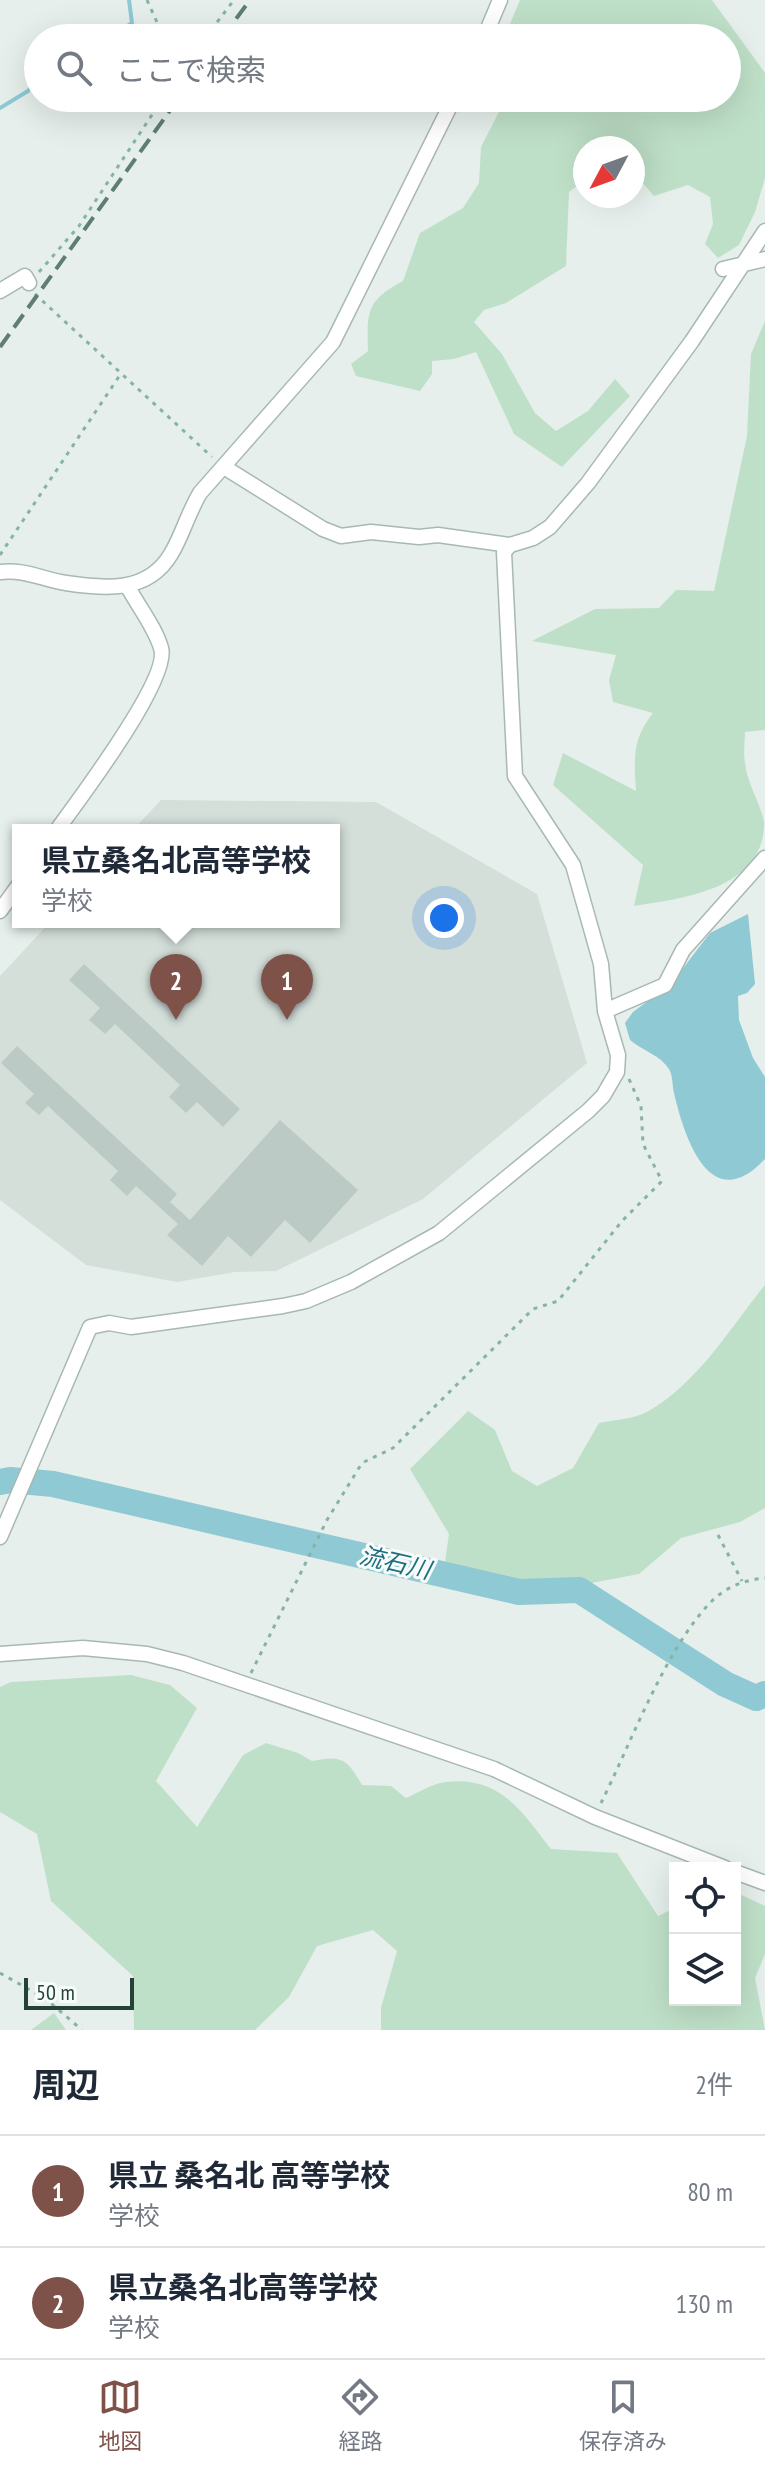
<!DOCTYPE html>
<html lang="ja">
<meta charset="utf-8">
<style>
:root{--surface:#fff;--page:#f6f6f7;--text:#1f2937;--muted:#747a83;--line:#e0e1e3;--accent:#7f5249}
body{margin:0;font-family:"PT Sans Narrow","Noto Sans JP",sans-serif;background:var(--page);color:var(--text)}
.controls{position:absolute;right:24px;bottom:24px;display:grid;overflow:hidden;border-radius:0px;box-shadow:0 8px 32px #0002}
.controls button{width:72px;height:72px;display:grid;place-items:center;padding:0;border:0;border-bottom:2px solid var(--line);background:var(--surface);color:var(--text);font:40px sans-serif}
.compass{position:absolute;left:573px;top:136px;width:72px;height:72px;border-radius:50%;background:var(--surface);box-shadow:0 8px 32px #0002;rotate:229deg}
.scale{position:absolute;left:24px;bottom:20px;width:110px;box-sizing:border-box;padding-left:8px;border:4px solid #24423a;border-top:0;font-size:22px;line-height:28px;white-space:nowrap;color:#24423a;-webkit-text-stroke:6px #f7fbf9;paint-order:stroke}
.you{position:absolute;left:444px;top:918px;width:28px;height:28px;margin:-20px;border:6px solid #fff;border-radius:50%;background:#1a73e8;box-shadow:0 0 0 12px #1a73e833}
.badge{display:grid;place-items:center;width:52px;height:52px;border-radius:50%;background:var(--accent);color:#fff;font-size:26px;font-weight:700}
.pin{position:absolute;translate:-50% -66px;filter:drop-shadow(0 2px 4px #0008)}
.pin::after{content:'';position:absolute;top:42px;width:28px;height:24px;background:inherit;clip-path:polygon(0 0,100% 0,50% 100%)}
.popup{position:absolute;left:12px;top:824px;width:328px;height:104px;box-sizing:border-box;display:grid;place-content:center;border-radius:0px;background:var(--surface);filter:drop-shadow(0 2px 6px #0005);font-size:26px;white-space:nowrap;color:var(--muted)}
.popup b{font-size:30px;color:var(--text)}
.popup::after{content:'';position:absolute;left:50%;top:100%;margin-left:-16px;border:16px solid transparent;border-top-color:var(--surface)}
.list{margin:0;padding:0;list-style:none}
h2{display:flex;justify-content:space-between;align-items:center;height:104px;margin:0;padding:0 32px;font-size:34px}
h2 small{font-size:26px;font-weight:400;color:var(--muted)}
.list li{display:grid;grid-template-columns:52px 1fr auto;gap:24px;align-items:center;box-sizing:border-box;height:112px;padding:0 32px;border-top:2px solid var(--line)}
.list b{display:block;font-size:30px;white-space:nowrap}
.list p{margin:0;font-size:26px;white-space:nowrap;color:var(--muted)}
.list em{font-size:26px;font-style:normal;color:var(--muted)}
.icon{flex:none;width:44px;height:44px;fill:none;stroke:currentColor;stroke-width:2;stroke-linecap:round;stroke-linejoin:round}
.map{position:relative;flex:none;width:765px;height:2030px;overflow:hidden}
.search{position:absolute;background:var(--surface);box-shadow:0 8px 32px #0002;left:24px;right:24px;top:24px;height:88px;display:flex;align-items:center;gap:20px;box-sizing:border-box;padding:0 28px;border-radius:44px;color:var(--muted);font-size:30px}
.sheet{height:328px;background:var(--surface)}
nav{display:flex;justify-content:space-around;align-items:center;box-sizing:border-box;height:112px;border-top:2px solid var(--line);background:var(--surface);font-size:22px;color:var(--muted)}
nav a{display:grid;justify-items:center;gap:4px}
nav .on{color:var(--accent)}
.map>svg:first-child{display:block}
.built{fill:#d4dfda}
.green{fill:#bfe0c8}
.water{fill:#8ec9d4}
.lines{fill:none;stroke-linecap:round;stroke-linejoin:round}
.stream{stroke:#8ec9d4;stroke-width:4}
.river{stroke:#8ec9d4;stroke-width:26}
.building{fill:#bbcac4}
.street-casing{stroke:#a8b8b2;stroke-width:17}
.path{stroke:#86b3a5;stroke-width:3;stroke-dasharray:4 6;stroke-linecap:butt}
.street{stroke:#fff;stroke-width:14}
.rail{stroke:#5f7d75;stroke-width:4;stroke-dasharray:16 8;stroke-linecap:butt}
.labels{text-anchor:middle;stroke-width:6;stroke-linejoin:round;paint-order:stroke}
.water-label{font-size:24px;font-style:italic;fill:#1c6f80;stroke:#f7fbf9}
</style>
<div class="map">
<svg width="765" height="2030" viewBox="0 0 765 2030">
<rect width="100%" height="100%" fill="#e6efeb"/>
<path class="built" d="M 161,800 L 376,802 L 537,894 L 587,1063 L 423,1199 L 276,1271 L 235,1272 L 177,1282 L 86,1265 L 0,1200 L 0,976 L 50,922 L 334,922 L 334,830 L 133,830 Z"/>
<path class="green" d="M 520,0 L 712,0 L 765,73 L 765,178 L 755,212 L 739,245 L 718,258 L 705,244 L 713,224 L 710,197 L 688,185 L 654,196 L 633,172 L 633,148 L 585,148 L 585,180 L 569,192 L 566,266 L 506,303 L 484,310 L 474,322 L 502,354 L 535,413 L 556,431 L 588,411 L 615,379 L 630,396 L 562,467 L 514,434 L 476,352 L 454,359 L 432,361 L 432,374 L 420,391 L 356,376 L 351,364 L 368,351 C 367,311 366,301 403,281 L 420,233 L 463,208 L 479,183 L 481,147 L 506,98 L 727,98 L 727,38 L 504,38 Z
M 765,321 L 765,730 L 745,732 C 745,742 743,753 745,763 C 747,783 760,802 764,822 C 765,890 680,899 634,906 L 643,865 L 553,785 L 563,753 L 636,791 C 634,759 632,739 653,713 L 613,702 L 609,680 L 616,655 L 532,641 L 595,609 L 659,608 L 676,590 L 714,591 L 747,436 L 751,354 Z
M 765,1285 L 765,1508 L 740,1522 L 681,1538 L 639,1574 L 581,1585 L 518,1587 L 462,1573 L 445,1562 L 449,1534 L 410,1469 L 468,1411 L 495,1430 L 512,1471 L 537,1486 L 573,1468 L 599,1423 C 613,1420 634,1419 647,1412 C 699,1382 729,1329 765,1285 Z
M 131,1675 L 170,1685 L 197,1708 L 156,1781 L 197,1827 L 243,1755 L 266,1743 L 298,1753 L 312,1761 C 342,1755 347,1759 362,1785 L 391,1786 L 406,1798 C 418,1793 433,1783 446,1782 C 501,1776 522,1812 551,1849 L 617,1853 L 658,1916 L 675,1908 L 675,2000 L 735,2000 L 735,1892 L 765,1906 L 765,1954 L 755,1978 L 765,2030 L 381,2030 L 381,2008 L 397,1951 L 373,1930 L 317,1946 L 289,1997 L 255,2030 L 134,2030 L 133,1976 L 51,1901 L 37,1834 L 0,1812 L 0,1687 L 11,1682 Z
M 54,2013 L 66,2030 L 31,2030 Z"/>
<path class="water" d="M 748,914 L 755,984 L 747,993 L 738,996 L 739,1020 L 753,1058 L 765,1077 L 765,1159 C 711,1217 685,1140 674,1093 C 672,1085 673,1076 669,1069 C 660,1055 643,1051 630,1040 L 625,1023 L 633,1012 L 671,984 L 710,933 Z"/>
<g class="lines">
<path class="stream" d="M 109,38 L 132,23 L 129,0
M 0,108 L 28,91 L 38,79"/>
<path class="river" d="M 0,1482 L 10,1480 L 53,1484 L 519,1592 L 579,1590 L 725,1684 L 756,1698 L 765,1694"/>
</g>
<path class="building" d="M 84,964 L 240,1109 L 223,1127 L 197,1102 L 186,1113 L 169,1097 L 180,1085 L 115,1024 L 105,1034 L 89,1020 L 100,1008 L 69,980 Z
M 17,1046 L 177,1194 L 170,1202 L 190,1220 L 280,1120 L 358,1190 L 310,1243 L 285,1220 L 251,1257 L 228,1236 L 202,1266 L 167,1235 L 178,1224 L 136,1186 L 127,1196 L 110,1180 L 118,1171 L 48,1106 L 39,1115 L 25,1103 L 34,1094 L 1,1063 Z"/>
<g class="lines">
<g class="street-casing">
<path id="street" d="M 484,38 L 500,0
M 723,269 L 765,259
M 0,291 L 25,276 L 29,283
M 224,467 L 323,529 L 341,536 L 371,532 L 419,537 L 438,535 L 510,545
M 0,572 C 25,569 41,579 66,583 C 105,589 148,593 171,554 C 182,536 188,513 200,493 L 333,342 L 454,98
M 57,830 C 78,801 171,678 161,648 C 155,627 138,606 128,587
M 0,911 L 18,886
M 605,1011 L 665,985 L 683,950 L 765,858
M 0,1537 L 90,1327 L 109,1323 L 131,1327 L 283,1306 L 306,1301 L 351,1282 L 439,1233 L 588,1111 L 603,1096 L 617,1072 L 618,1055 L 605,1011 L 601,964 L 573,865 L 515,776 L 504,552 L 510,545 L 533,538 L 550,527 L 588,483 L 692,341 L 765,231
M 0,1654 L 83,1648 L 147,1654 L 183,1663 L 494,1769 L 595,1817 L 725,1868
M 735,1872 L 765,1883"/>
</g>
<path class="path" d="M 147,0 L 164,38
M 205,38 L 234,0
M 39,272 L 79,226 L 163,98
M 35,294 L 212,457
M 0,555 L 120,375
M 718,1535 L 742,1581
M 251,1673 L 327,1520 L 362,1463 L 393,1448 L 533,1309 L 558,1301 L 622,1221 L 662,1181 L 643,1144 L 641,1106 L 629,1079
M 601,1803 C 631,1743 665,1650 710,1603 C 725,1587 744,1580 765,1578
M 0,1973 L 46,1999 L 82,2030"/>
<use href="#street" class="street"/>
<path class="rail" d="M 222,38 L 250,0
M 0,347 L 179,98"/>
</g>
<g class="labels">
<g class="water-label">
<text transform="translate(395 1563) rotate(13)" y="8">流石川</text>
</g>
</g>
</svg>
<div class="controls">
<button><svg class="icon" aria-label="locate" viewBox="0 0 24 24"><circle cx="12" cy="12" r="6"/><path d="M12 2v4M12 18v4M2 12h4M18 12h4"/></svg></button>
<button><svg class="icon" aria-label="layers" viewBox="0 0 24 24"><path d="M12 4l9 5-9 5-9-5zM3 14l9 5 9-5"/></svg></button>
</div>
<svg class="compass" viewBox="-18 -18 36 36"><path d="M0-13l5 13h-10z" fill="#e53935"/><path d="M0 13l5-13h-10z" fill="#747a83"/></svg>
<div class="scale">50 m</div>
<div class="you"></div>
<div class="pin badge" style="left:287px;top:1020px">1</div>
<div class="pin badge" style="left:176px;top:1020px">2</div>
<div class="popup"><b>県立桑名北高等学校</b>学校</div>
<div class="search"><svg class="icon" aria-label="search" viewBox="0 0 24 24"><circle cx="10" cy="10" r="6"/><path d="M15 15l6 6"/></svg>ここで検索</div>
</div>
<section class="sheet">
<h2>周辺<small>2件</small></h2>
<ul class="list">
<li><span class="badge">1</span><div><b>県立 桑名北 高等学校</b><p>学校</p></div><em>80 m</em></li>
<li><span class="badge">2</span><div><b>県立桑名北高等学校</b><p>学校</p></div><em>130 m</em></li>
</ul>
</section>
<nav>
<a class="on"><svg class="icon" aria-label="map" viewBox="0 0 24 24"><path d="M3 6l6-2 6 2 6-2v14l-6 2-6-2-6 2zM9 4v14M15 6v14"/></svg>地図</a>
<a><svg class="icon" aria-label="directions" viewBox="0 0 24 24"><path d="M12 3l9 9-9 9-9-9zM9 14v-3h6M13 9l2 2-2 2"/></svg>経路</a>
<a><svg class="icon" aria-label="saved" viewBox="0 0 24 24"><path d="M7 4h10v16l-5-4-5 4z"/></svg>保存済み</a>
</nav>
